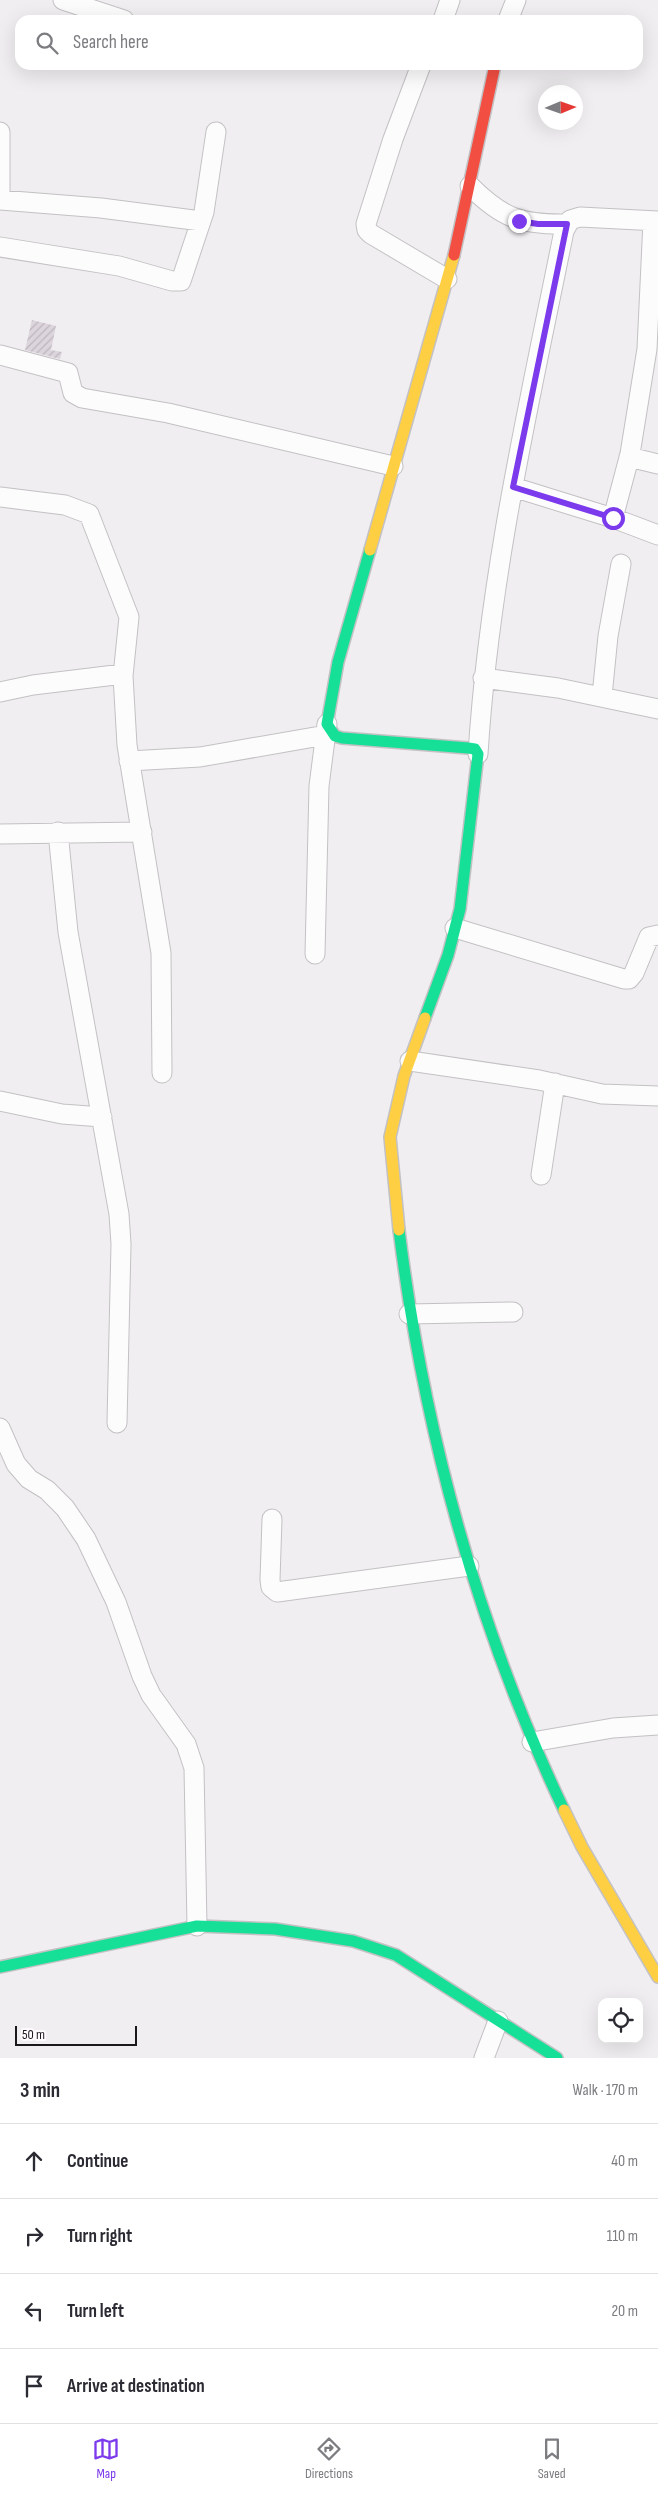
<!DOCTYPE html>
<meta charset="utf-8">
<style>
:root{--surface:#fff;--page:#f7f7f7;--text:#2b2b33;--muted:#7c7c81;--line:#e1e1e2;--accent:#7c3aed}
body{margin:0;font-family:"Sofia Sans Condensed",sans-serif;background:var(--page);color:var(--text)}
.controls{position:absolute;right:15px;bottom:15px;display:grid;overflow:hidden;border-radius:10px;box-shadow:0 5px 20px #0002}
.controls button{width:45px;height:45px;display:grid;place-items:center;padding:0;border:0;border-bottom:1px solid var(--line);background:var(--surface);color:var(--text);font:25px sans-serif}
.compass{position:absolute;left:538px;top:85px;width:45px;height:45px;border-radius:50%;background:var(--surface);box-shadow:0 5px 20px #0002;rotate:88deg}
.scale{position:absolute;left:15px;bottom:12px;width:122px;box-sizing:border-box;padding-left:5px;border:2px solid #1a181a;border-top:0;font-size:14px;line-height:18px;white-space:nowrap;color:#1a181a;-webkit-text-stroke:4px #fffaff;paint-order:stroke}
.stop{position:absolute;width:15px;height:15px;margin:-11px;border:4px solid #7c3aed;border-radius:50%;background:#fff}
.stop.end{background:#7c3aed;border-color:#fff;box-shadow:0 1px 5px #0008}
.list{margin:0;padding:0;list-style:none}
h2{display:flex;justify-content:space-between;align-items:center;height:65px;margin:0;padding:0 20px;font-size:21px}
h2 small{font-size:16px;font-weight:400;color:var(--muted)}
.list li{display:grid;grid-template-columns:32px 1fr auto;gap:15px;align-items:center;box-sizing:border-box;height:75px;padding:0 20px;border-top:1px solid var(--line)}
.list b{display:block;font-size:19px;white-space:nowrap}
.list em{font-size:16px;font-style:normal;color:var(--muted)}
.icon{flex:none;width:28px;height:28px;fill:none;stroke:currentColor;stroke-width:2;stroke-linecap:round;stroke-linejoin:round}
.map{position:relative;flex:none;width:658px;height:2058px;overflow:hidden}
.search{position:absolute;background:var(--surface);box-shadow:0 5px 20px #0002;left:15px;right:15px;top:15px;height:55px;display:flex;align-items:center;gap:12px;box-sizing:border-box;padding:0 18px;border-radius:15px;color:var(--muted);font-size:19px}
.sheet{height:365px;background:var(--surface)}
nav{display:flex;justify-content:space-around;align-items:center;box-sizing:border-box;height:70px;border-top:1px solid var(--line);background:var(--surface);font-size:14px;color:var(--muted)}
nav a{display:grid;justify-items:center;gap:2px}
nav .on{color:var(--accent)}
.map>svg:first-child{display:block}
.building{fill:url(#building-hatch)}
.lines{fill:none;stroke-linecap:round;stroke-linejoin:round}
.street-casing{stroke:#c3c1c3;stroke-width:21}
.fast-casing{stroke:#c3c1c3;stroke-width:14}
.slow-casing{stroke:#c3c1c3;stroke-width:14}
.jam-casing{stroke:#c3c1c3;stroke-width:14}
.street{stroke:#fdfcfd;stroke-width:19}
.fast{stroke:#16e098;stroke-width:11}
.slow{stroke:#ffcf43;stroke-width:11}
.jam{stroke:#f24e42;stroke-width:11}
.route{stroke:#7c3aed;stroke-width:6}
</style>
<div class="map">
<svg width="658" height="2058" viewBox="0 0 658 2058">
<defs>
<pattern id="building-hatch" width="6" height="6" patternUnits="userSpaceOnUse" patternTransform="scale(1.25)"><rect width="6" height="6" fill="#ddd5dd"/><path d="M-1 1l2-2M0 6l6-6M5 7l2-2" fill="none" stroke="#bdb6bd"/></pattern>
</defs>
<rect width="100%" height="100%" fill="#f0eef0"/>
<path class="building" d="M 32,320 L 56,326 L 51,350 L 62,352 L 60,359 L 25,350 Z"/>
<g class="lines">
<g class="street-casing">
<path id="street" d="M 63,0 L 124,20
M 443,20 L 450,0
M 508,20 L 516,0
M 421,65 L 393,139 L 366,224 L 367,230 L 371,234 L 447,279
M 0,132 L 0,194
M 470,186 C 502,218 521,225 567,224
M 0,200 L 101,208 L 201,221
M 0,247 L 119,266 L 172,281 L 181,281 L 204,212 L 216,132
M 0,355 L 68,373 L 73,393 L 82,398 L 168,413 L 393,466
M 629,457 L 658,464
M 513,487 L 613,518 L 658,535
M 0,497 L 65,505 L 89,514 L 129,617 L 123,676 L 127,745 L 161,953 L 162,1073
M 613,518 L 630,454 L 647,349 L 653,221
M 483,678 L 558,688 L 658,709
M 0,692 L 33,685 L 123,674
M 602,696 L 608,636 L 621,564
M 478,754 C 489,577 529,404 564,231 L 570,220 L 580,217 L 658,221
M 129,761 L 200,757 L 326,735
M 58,832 L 68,932 L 119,1214 L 121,1244 L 117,1423
M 0,834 L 142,832
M 455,928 L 624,979 L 629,979 L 634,973 L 649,937 L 658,935
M 315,954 L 319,786 L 327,724
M 410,1061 L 539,1080 L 602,1094 L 658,1096
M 0,1101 L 62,1114 L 102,1117
M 541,1175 L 555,1083
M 409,1314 L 513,1312
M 0,1428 L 16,1464 L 29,1479 L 47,1490 L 65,1508 L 86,1539 L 116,1602 L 142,1676 L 151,1695 L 186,1744 L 194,1768 L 197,1926
M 272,1519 L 270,1580 L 271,1587 L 277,1592 L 469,1566
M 532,1742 L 613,1728 L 658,1725
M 484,2058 L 498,2021"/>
</g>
<g class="fast-casing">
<path id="fast" d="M 370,550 L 338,662 L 327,724 L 335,736 L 342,738 L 468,748 L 475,749 L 478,754 L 460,909 L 448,955 L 425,1018
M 399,1230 C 424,1431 477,1627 564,1810
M 0,1967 L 197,1926 L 275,1929 L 353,1941 L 396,1955 L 557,2058"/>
</g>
<g class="slow-casing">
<path id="slow" d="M 370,550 L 454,255
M 399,1230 L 390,1137 L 404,1076 L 425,1018
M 564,1810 L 582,1847 L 658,1977"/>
</g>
<g class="jam-casing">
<path id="jam" d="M 454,255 L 495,65"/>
</g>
<use href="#street" class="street"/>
<use href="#fast" class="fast"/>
<use href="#slow" class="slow"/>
<use href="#jam" class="jam"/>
</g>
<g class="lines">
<path class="route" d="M 519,221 L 538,224 L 567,224 L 513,487 L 613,518"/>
</g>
</svg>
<div class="controls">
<button><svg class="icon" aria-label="locate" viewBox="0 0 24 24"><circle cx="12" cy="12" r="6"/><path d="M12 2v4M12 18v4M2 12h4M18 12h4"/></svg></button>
</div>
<svg class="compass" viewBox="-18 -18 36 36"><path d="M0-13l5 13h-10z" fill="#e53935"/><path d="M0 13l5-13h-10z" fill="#7c7c81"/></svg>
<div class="scale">50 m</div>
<div class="stop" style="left:613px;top:518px"></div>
<div class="stop end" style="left:519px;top:221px"></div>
<div class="search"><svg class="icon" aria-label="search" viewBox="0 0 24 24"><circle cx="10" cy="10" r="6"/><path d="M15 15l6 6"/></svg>Search here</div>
</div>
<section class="sheet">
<h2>3 min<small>Walk · 170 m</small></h2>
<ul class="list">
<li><svg class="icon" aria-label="ahead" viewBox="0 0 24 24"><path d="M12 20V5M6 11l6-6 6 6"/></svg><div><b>Continue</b></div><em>40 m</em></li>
<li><svg class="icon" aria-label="right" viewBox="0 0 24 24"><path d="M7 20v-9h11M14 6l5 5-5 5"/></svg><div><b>Turn right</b></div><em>110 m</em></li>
<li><svg class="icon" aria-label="left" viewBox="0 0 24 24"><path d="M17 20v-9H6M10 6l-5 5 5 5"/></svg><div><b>Turn left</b></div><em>20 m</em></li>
<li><svg class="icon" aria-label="arrive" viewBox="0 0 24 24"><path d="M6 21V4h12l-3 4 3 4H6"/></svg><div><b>Arrive at destination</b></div></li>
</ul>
</section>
<nav>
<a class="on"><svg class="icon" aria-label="map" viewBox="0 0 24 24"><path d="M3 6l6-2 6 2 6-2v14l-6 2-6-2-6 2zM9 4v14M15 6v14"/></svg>Map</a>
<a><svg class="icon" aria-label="directions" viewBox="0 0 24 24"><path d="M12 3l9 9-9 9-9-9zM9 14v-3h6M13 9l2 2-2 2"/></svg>Directions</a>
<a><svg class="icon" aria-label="saved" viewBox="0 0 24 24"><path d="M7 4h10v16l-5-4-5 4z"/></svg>Saved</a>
</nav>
